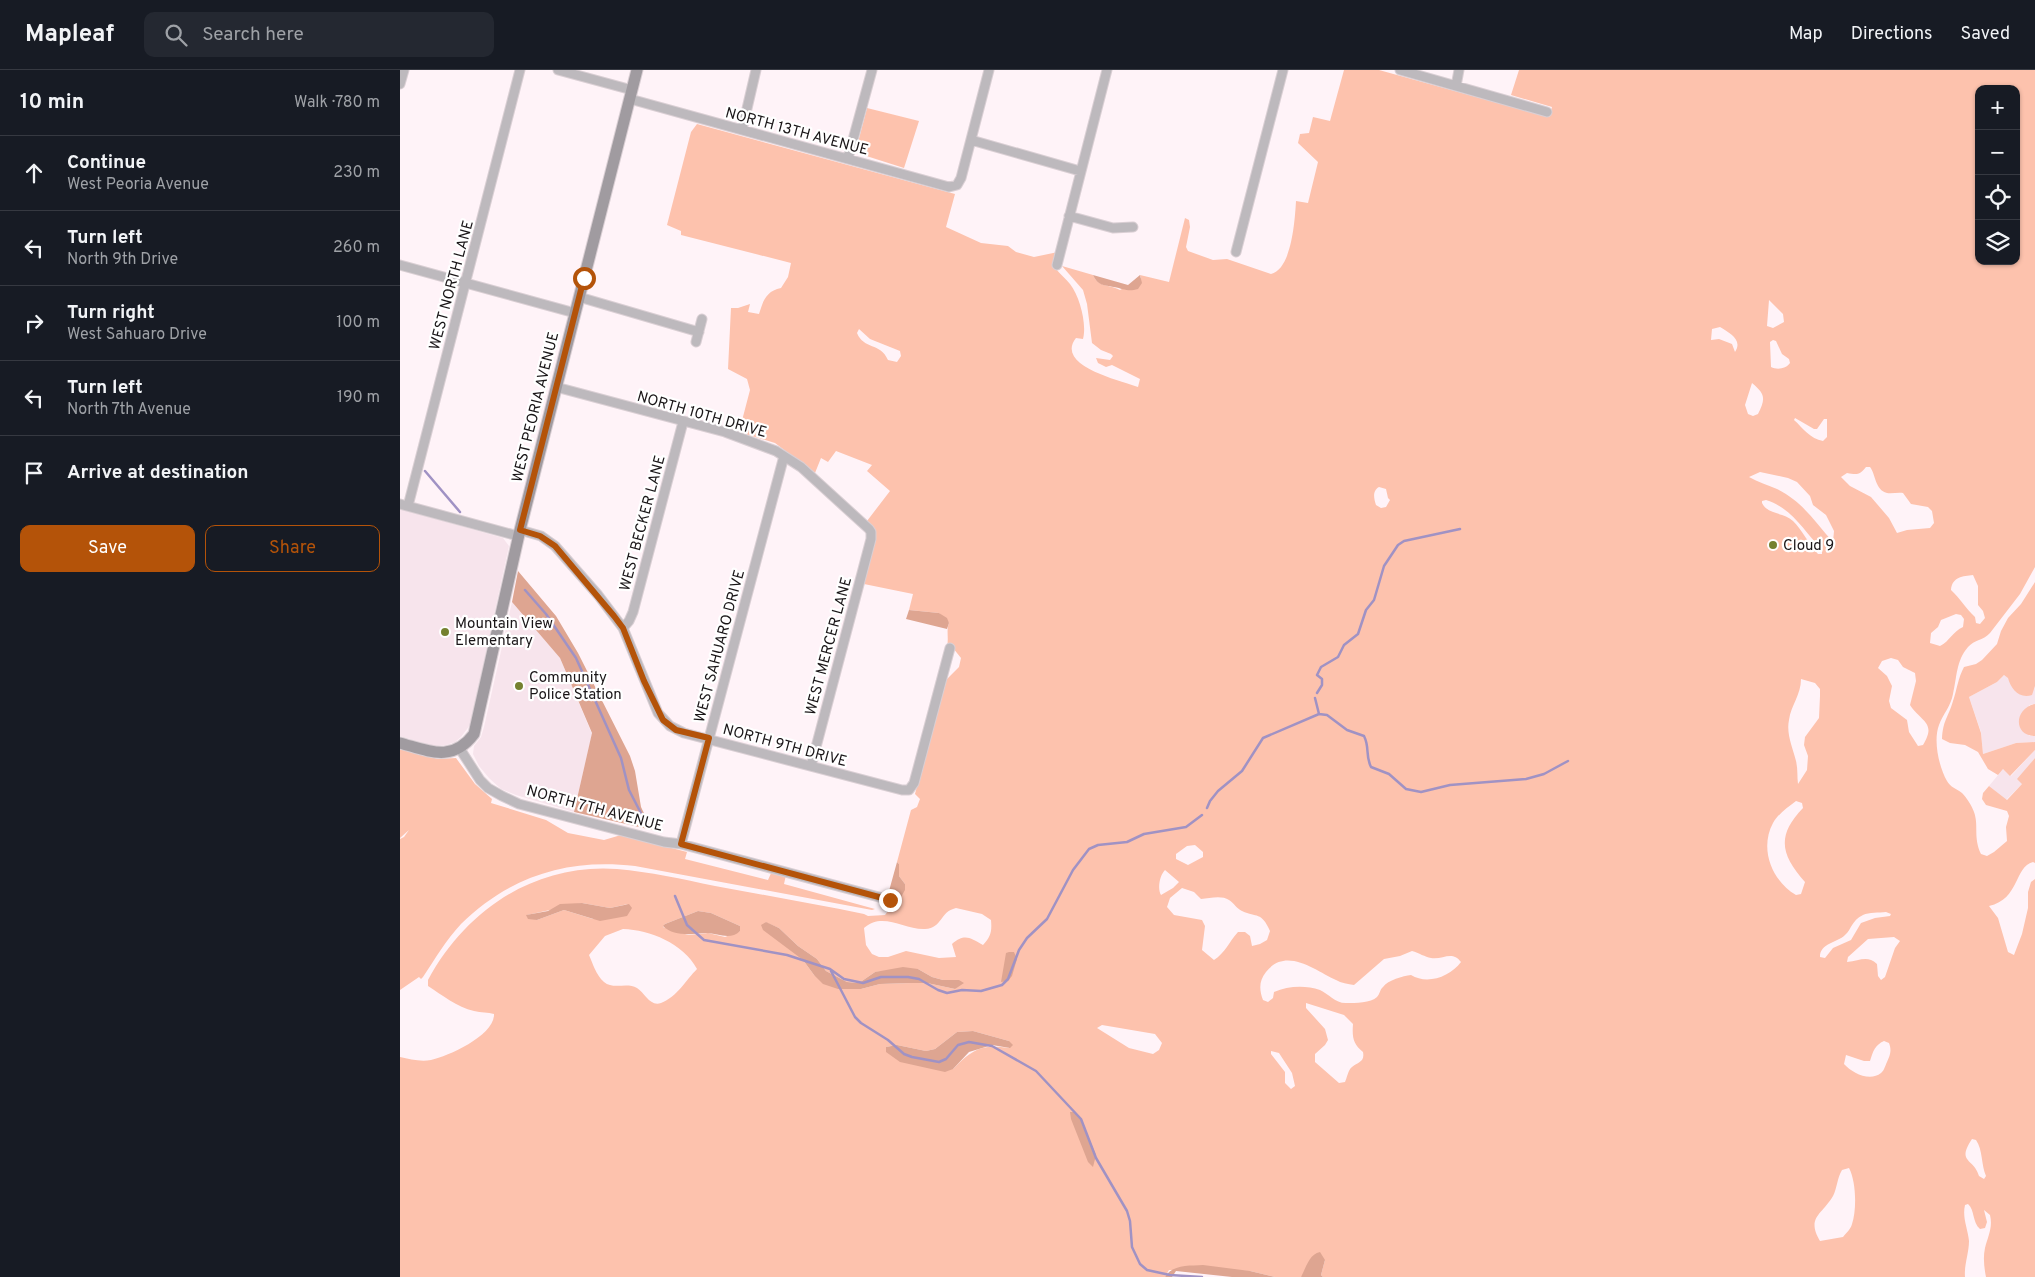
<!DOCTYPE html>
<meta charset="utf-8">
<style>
:root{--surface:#171b24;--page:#242831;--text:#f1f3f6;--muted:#9ea1a6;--line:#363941;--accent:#b45309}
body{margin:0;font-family:Overpass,sans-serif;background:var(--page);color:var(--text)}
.controls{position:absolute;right:15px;top:15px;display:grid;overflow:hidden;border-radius:10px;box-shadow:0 1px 4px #0004}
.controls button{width:45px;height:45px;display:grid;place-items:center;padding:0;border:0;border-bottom:1px solid var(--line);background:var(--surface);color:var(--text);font:25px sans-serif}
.stop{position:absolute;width:15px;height:15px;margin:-11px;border:4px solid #b45309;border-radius:50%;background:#fff}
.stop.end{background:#b45309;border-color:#fff;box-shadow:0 1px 5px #0008}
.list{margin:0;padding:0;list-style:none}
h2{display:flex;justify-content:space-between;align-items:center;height:65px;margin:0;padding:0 20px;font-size:21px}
h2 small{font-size:16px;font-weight:400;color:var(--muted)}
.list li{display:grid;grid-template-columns:32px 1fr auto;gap:15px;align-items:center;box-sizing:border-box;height:75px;padding:0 20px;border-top:1px solid var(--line)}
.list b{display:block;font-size:19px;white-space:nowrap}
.list p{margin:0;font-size:16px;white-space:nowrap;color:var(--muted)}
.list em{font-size:16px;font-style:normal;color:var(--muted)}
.actions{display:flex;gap:10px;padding:15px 20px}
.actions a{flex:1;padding:11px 0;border:1px solid var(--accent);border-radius:10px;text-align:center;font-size:18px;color:var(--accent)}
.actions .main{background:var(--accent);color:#fff}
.icon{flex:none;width:28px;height:28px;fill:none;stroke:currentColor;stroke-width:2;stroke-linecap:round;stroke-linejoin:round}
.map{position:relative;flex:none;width:1635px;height:1207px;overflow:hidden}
header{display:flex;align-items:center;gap:30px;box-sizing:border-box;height:70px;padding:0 25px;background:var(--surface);border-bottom:1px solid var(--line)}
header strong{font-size:24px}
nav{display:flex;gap:28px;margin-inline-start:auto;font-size:18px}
.search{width:350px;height:45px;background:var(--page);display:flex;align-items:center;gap:12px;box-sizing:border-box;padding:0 18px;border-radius:10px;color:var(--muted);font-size:19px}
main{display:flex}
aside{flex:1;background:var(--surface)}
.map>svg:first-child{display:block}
.built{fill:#f7e4ec}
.green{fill:#fdc2ad;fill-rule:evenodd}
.forest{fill:#dea591}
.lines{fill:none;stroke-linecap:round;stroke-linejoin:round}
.stream{stroke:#a092c4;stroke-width:2.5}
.street-casing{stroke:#dacfd4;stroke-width:11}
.secondary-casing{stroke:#dacfd4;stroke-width:13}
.street{stroke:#bdb9bd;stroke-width:9}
.secondary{stroke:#a09ba0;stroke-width:11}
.route{stroke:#b45309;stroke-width:6}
.poi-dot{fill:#75812f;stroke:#fff;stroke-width:2}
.labels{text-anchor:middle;stroke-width:4.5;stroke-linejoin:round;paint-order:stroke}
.street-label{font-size:15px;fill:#191517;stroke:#fff}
.poi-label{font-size:15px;fill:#191517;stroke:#fff;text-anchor:start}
</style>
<header>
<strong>Mapleaf</strong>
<div class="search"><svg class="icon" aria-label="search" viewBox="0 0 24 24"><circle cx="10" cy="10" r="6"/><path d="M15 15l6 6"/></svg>Search here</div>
<nav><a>Map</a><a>Directions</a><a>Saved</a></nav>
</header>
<main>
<aside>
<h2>10 min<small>Walk · 780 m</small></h2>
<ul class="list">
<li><svg class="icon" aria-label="ahead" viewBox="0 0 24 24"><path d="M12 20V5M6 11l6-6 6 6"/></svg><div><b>Continue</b><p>West Peoria Avenue</p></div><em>230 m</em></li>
<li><svg class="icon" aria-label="left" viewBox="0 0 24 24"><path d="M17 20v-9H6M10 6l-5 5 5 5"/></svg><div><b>Turn left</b><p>North 9th Drive</p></div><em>260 m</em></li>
<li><svg class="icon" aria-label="right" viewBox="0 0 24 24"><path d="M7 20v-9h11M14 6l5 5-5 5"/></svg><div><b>Turn right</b><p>West Sahuaro Drive</p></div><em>100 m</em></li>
<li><svg class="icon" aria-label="left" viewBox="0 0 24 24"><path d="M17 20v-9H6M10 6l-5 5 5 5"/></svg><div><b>Turn left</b><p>North 7th Avenue</p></div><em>190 m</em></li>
<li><svg class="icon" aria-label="arrive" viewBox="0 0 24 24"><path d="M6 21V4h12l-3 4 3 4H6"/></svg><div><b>Arrive at destination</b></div></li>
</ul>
<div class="actions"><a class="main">Save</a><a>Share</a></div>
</aside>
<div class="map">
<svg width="1635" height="1207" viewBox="0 0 1635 1207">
<rect width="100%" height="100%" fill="#fff3f8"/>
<path class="built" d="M 0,439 L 103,468 L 109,476 L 70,655 L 61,667 L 55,672 L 46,675 L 34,676 L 0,666 Z
M 112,532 L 160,588 L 192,664 L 174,742 L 116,725 L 101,719 L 89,708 L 79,696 L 73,684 L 74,676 L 81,667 L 84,657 Z
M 1604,605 L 1634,620 L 1635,616 L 1635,634 L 1629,635 L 1629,666 L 1635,666 L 1635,672 L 1616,673 L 1583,684 L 1581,662 L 1569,627 L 1597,612 Z
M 1635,680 L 1635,688 L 1618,709 L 1623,713 L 1606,730 L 1589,716 L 1603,699 L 1611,706 Z"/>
<path class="green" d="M 944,0 L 979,0 L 1149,47 L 1152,37 L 1111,25 L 1119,0 L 1635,0 L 1635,497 L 1620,524 L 1590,563 C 1584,570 1574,570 1568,577 C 1556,591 1557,607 1553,624 C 1551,636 1543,644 1539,655 C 1533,671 1539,697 1547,711 C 1550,717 1557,719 1562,723 C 1567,728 1572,736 1574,742 C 1579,756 1573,767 1581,784 L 1587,786 L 1594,782 L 1607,771 L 1606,757 L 1609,746 L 1607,741 L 1586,735 L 1582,729 L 1583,723 L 1589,716 L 1607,730 L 1622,714 L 1617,709 L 1635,688 L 1635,793 L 1633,792 C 1614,797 1620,829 1589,836 L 1598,848 L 1608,882 L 1614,885 L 1622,864 L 1628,838 L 1628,822 L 1631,812 L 1635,809 L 1635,1207 L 1586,1207 C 1584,1197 1583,1187 1585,1178 C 1588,1166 1593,1158 1590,1145 L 1584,1140 L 1587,1152 L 1585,1158 L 1580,1159 C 1572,1152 1575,1140 1568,1134 L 1565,1135 C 1562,1148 1568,1159 1569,1171 C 1569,1183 1564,1195 1565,1207 L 923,1207 L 921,1205 L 925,1190 L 901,1207 L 875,1207 L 850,1201 L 769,1200 L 765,1207 L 0,1207 L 0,987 C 10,989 20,992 31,990 C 49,986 95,965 94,944 C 88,942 81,943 74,941 C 57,937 42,925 28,916 L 28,910 C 66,840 135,793 217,799 C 250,802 282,809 315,816 C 364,825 414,834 464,844 L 468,846 L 485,845 L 488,841 L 491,831 L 505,814 L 499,806 L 499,794 L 497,792 L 511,740 L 517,737 L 520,729 L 515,724 L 544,612 L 559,597 L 561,588 L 553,578 L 547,577 C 549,568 546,560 549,553 L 539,543 L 509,540 L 513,524 L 464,514 L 476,463 L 467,451 L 490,421 L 467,401 L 472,395 L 436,381 L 428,392 L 421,388 L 415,403 L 375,373 L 339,362 L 350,320 L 347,309 L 328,299 L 331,238 L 338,238 L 350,234 L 348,242 L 359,244 C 363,231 366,221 381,218 L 388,207 L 391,193 L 281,165 L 281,161 L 267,155 L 291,62 L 297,54 L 555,124 L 546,157 L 581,173 L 608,176 L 616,182 L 634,187 L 658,182 L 656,199 C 660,204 666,209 670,214 C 680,227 687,254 683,269 L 676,268 C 654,296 722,311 738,317 L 740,309 L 712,295 L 706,297 L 698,293 L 696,288 L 710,290 L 713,286 L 711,284 L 701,280 L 692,273 L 687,234 L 683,220 L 662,196 L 693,205 C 699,218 709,214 720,220 L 741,208 L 740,205 L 769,212 L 785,148 L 789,150 L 790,157 L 786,177 L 788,181 L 813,190 L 827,189 L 871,204 C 892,199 895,149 896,131 L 908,133 L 918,92 L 898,73 L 900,64 L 909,63 L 913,47 L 930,51 ZM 1579,19 L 1616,19 L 1616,191 L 1579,191 ZM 1369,230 L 1383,244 L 1384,252 L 1373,258 L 1367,256 ZM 1320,257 C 1330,263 1343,270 1335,282 L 1332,274 L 1319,269 L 1311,270 L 1312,259 ZM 459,259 L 470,269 L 500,281 L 501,286 L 497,292 L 488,290 C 480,272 464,280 457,263 ZM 1373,270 L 1376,271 L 1382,284 L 1389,289 L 1390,293 C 1386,299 1377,300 1371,297 L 1370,272 ZM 1352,313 C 1365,324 1366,328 1358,344 L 1353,346 L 1348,344 L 1345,335 ZM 1395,348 L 1414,359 L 1417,359 L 1424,349 L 1427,349 L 1427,367 L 1423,371 C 1410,369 1403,358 1394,350 ZM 1466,397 L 1470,397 C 1476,405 1475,420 1487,423 C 1492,424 1498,422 1503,423 L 1511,434 L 1528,437 L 1532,441 L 1534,453 L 1530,458 L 1507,460 L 1497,463 L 1489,448 L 1471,427 L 1450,416 L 1441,407 L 1447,403 C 1457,405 1460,405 1466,397 ZM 1360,402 L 1388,408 L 1397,412 L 1410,426 L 1413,435 L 1426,445 L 1434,461 L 1433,472 C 1415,452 1403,432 1377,419 C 1368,415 1358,412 1349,407 ZM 979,417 L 986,419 L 988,428 L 990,430 L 986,437 L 981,438 L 976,435 C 974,429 972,421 979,417 ZM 1366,430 C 1392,438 1404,461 1422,480 L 1422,484 L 1418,484 C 1409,474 1402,460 1393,451 C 1384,442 1368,445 1362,433 L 1362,431 ZM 1573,505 L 1578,516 L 1578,535 L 1583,541 L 1585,548 L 1580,554 L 1576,553 L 1575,547 C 1566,539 1560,528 1551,520 C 1552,507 1563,506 1573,505 ZM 1556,544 L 1561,545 L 1564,549 L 1563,557 C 1552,562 1550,571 1540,576 L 1530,573 L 1531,563 L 1538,557 L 1541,550 ZM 1491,588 L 1498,590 L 1503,597 L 1515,603 L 1516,611 L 1510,635 C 1521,652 1537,652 1523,675 L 1518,676 L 1509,662 L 1507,650 L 1491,638 L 1489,631 L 1492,616 L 1487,606 L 1478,598 L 1482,591 ZM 1401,609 L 1415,613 L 1420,619 L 1420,626 L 1419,648 L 1405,667 L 1404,675 L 1408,686 L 1407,700 L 1398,714 C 1397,707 1398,699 1396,691 C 1393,678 1386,664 1389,650 C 1391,635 1401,625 1401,609 ZM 1396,731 L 1402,733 L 1403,738 C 1376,766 1381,785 1405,812 L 1401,824 L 1396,825 C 1372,811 1359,779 1373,753 C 1378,744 1388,737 1396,731 ZM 795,775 L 803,782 L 803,787 L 788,795 L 776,789 L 776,784 L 787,776 ZM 765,800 L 779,812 L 773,818 L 761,825 C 757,818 760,805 765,800 ZM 782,818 L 794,822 L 801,829 C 810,828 822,825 829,830 C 834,833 837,839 842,841 C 857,848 861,841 870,861 L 867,870 L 860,874 L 852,876 L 850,866 L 845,862 L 838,862 C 829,872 825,883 814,890 L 802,880 L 805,856 L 802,850 L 774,845 L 767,837 L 770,828 ZM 182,833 L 210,838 L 228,834 L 193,849 L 164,840 L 137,850 L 127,845 ZM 556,838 L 582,844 L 591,850 C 592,861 591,867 583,875 C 570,868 565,863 552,874 L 556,887 L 539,888 L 506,881 L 488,887 L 479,887 L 472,884 L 466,875 L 464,858 C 483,841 504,860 525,859 C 543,858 539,842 556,838 ZM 298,841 L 311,843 L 340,856 L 340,861 L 325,867 L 308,863 L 288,865 L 263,857 L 265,854 ZM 1486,842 L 1491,844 L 1490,846 L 1475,848 L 1461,853 L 1451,870 L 1433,878 L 1425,888 L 1420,887 C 1420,873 1437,873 1445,865 C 1452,859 1451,851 1463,845 C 1469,842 1479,843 1486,842 ZM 365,852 L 379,858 L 398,876 L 417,889 L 426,901 L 447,912 L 459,913 L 475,902 L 518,899 L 532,907 L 543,910 L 559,910 L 555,919 L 527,913 L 512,913 L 480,914 L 461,919 L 414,905 L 403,890 ZM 223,859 C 250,860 283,873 297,899 C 286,910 277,927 261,933 C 250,937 245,923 237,918 C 227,912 213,920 204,912 C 196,905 193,894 189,885 L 205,866 ZM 1494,867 L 1500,871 L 1495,878 L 1485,907 L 1481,910 L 1478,906 L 1477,894 C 1467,885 1460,891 1447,892 L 1448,887 L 1468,869 ZM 1012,881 C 1019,883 1025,887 1031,888 C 1043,890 1052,880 1061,892 C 1050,907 1027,915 1011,905 C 1003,906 988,910 983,917 C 980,919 980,924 977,927 C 971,933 955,933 947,933 C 936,934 929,924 920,920 C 905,915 888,916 874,922 L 873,928 L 868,932 L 863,930 C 859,919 859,911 866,902 C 886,876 916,901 936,910 C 941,913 948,914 954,915 L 984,889 L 1000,886 ZM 906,933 L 944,945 L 953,954 C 952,967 953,974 963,982 C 965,992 958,992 952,997 C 948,1000 947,1008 945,1012 L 939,1013 L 915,992 L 915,984 L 925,975 L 928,970 L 925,959 L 906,938 ZM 702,955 L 755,964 L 762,973 L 759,980 L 753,984 L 729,978 L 697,958 ZM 573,961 L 609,971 L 609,978 C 581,974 573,979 553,999 L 486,977 L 497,975 L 526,981 L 535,979 L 557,962 ZM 1484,971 L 1489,973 C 1492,981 1490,985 1487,992 C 1485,996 1484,1001 1481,1003 C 1470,1012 1452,1003 1444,994 L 1446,985 L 1464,991 L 1470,991 C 1473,981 1475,975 1484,971 ZM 871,981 L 879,983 L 892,1003 L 895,1016 L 891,1019 L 885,1013 L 885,1002 L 871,984 ZM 1572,1069 L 1576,1070 C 1583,1080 1581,1095 1586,1106 L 1584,1109 L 1579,1106 C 1574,1088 1556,1093 1572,1069 ZM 1449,1098 C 1456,1111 1457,1139 1452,1154 C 1451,1159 1446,1163 1443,1167 L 1420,1171 C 1406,1147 1422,1145 1433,1126 C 1437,1119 1437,1108 1442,1100 Z
M 467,38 L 519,51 L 504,98 L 457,83 L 456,80 Z
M 1635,512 L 1635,616 L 1632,625 C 1619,629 1611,619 1608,608 L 1604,605 L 1597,612 L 1569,627 L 1581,663 L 1583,684 L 1616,673 L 1635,672 L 1635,680 L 1610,706 L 1603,699 L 1598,705 L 1588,699 L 1578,682 L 1565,675 L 1550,673 L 1542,669 C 1543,650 1548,648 1553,631 C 1557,619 1558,608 1564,597 L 1576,594 L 1582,590 L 1597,574 L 1601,561 L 1608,548 L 1621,534 Z
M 1635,634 L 1635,666 C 1613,666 1614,638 1635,634 Z
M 0,679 L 38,689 L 56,688 L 75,714 L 92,729 L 91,733 L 146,750 L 168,763 L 204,770 L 221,765 L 287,782 L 285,789 L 368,810 L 372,801 L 386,805 L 384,814 L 475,839 L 472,840 L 235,796 C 168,788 110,806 61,854 C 46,870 35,889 23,907 L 21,909 L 19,907 L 0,920 L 0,769 L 4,767 L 9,760 L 0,768 Z"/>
<path class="forest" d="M 693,205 L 728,215 L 740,205 L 742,213 L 738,219 C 728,222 724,219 714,217 C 704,215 698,216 693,205 Z
M 118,501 L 156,546 L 178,583 L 230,686 L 235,701 L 241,737 L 252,760 L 174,742 L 192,663 L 160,588 L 112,532 Z
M 509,540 L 539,543 L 547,548 L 549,553 L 547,559 L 506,549 Z
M 497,792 L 499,794 L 499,806 L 505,814 L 505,820 L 501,827 L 491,831 L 493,822 L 489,821 Z
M 182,833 L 210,838 L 229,834 L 232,838 L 227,846 L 200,851 L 164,840 L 137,850 L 128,849 L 126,845 L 148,841 L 160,834 Z
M 298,841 L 311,843 L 340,856 L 340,861 C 330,871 318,863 306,863 C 292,864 274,867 263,856 L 265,854 Z
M 366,852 L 379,858 L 398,876 L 417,889 L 426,901 L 447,912 L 459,913 L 475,902 L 503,897 L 518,899 L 532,907 L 543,910 L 559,910 L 564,913 L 555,919 L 527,913 L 512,913 L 480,914 L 461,919 L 438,919 L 423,914 L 414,905 L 403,890 L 363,860 L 361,855 Z
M 609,882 L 614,882 L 617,889 L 612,906 L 608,911 L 601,912 L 606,883 Z
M 573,961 L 609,971 L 613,975 L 610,978 L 592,975 L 569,982 L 553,999 L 545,1002 L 500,992 L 486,982 L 486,977 L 497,975 L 526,981 L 535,979 L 557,962 Z
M 670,1042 L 675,1042 L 681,1049 L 696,1085 L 693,1097 L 688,1092 L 671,1049 Z
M 920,1182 L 925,1190 L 921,1205 L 923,1207 L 901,1207 C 906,1198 909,1184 920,1182 Z
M 803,1195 L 850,1201 L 875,1207 L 832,1207 L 776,1201 L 772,1207 L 765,1207 C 773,1194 789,1196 803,1195 Z"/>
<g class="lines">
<path class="stream" d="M 25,401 L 60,442
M 125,520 L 146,544 L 176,588 L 221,688 L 229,720 L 245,751
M 917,623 L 922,615 L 922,609 L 917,605 L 921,597 L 938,587 L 944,575 L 958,564 L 966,540 L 974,530 L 984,496 L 998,475 L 1004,471 L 1060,459
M 915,628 L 919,644
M 807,738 L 810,731 L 818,721 L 842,701 L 863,668 L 919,644 L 927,645 L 947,660 L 964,666 C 970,678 965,685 971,697 L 989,704 L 1006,719 L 1021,722 L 1050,715 L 1126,709 L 1144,704 L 1168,691
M 275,826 L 287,855 L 304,870 L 387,885 L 430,899 L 444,909 L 463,913 L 481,907 L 508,907 L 519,909 L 538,920 L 547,923 L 562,920 L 581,921 L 602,915 L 608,909 L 619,880 L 627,868 L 647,849 L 673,800 L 689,779 L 698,775 L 727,772 L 744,764 L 786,757 L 802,745
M 431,901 L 455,947 L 461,953 L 488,970 L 504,984 L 512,987 L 539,992 L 546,989 L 558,975 L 569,972 L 592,976 L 636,1001 L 681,1049 L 696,1088 L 727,1141 L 730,1151 L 732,1177 L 740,1194 L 747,1200 L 770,1205 L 802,1207"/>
<g class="street-casing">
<path id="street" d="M 158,0 L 232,20
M 1000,0 L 1147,42
M 0,14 L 4,0
M 1056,16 L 1059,0
M 230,29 L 549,117 L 557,115 L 561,108 L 589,0
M 342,60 L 356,0
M 571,70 L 680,101
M 448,88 L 472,0
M 669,146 L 713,158 L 733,157
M 836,182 L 883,0
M 0,195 L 175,243
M 657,195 L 707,0
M 179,227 L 299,262
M 296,272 L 302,249
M 156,317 L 325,362 L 376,381 L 401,397 L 469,459 L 471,462 L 471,469 L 411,696
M 0,434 L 118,466
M 8,436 L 120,0
M 120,460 L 141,466 L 155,476 L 198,525 L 223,558 L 258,643 L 270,656 L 284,663 L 502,720 L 509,720 L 514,713 L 550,578
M 223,558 L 229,551 L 233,542 L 283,352
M 60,679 L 80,710 L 88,718 L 102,726 L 119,734 L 264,772 L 281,774 L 490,830
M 281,774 L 384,386"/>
</g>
<g class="secondary-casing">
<path id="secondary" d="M 0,673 C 29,681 52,693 74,664 L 120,460 L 237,0"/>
</g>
<use href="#street" class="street"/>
<use href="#secondary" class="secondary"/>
</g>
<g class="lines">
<path class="route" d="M 184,208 L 120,460 L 140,466 L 155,476 L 214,546 L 223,558 L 244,611 L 263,650 L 276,660 L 309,668 L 281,774 L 490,830"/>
</g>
<g class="poi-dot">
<circle cx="1373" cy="475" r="5"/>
<circle cx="45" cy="562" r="5"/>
<circle cx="119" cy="616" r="5"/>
</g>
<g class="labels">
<g class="street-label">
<text transform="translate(397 61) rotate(15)" y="5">NORTH 13TH AVENUE</text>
<text transform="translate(51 215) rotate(-75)" y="5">WEST NORTH LANE</text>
<text transform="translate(135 337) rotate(-76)" y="5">WEST PEORIA AVENUE</text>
<text transform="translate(302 344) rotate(16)" y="5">NORTH 10TH DRIVE</text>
<text transform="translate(242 453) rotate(-75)" y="5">WEST BECKER LANE</text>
<text transform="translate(319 576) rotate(-75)" y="5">WEST SAHUARO DRIVE</text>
<text transform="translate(428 576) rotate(-75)" y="5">WEST MERCER LANE</text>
<text transform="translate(385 675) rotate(15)" y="5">NORTH 9TH DRIVE</text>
<text transform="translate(195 738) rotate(15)" y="5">NORTH 7TH AVENUE</text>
</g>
<g class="poi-label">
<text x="1383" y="480">Cloud 9</text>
<text x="55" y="558">Mountain View<tspan x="55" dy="17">Elementary</tspan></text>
<text x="129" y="612">Community<tspan x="129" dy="17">Police Station</tspan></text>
</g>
</g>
</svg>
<div class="controls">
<button>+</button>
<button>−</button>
<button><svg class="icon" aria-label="locate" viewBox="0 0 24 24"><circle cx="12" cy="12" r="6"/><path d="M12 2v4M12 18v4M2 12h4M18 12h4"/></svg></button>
<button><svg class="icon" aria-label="layers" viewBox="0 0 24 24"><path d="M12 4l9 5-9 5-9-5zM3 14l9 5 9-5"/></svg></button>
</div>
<div class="stop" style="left:184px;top:208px"></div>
<div class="stop end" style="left:490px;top:830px"></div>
</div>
</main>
